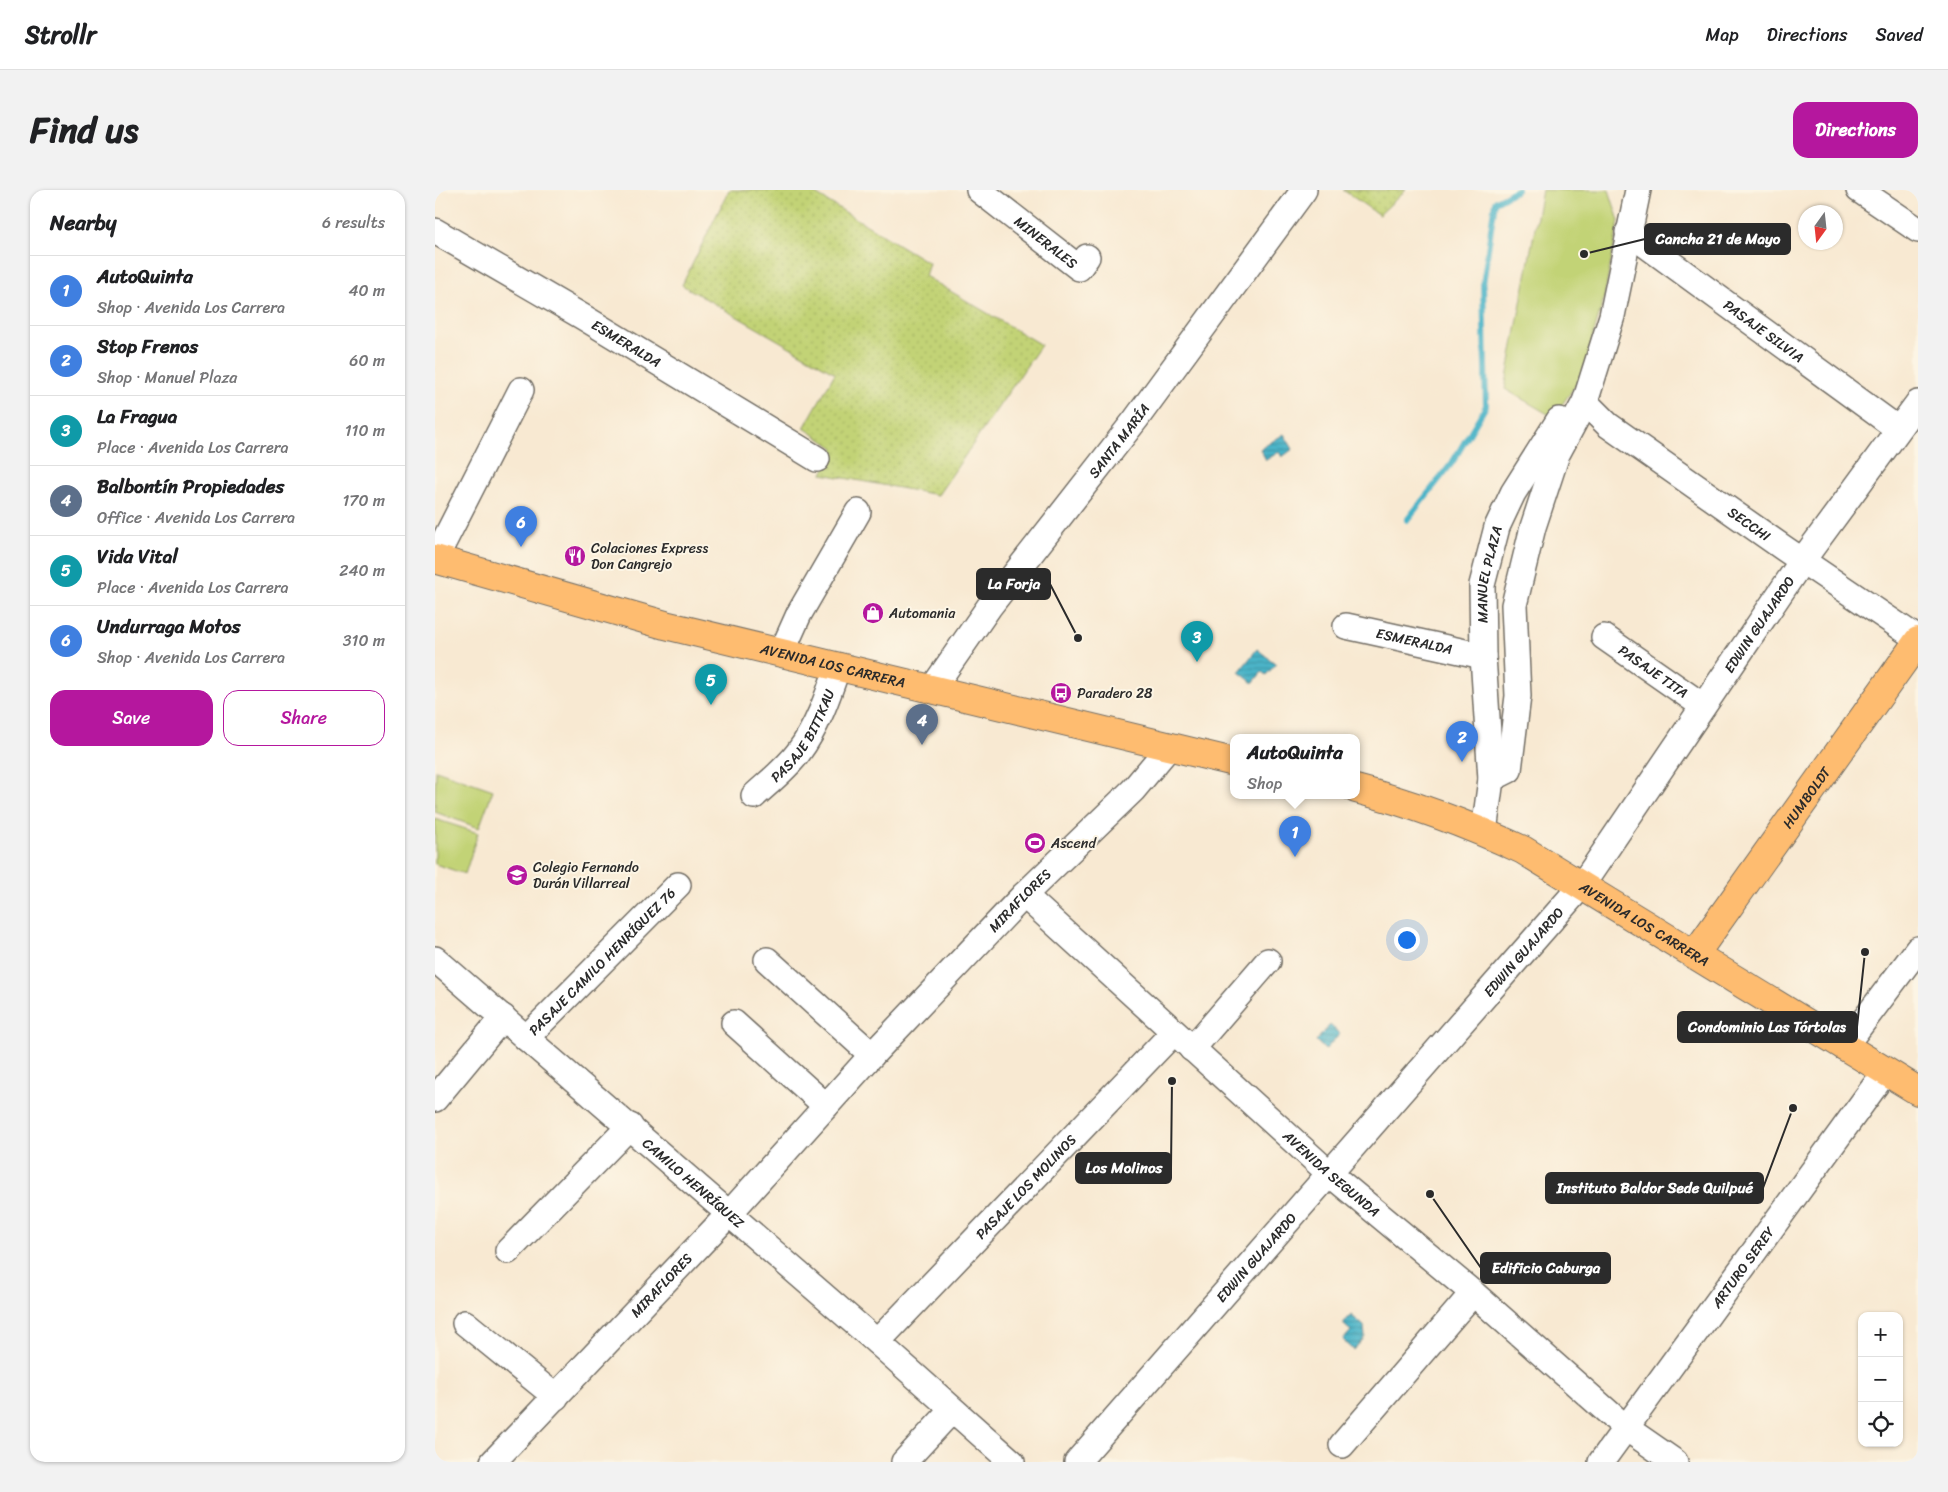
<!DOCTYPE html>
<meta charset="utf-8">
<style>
:root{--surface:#fff;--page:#f2f2f2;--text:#202124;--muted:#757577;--line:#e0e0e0;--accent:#b5179e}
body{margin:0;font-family:Sriracha,sans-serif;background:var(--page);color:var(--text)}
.controls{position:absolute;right:15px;bottom:15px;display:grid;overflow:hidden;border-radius:10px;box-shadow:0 1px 4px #0004}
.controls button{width:45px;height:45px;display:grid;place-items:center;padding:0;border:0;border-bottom:1px solid var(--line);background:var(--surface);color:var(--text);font:25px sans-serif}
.compass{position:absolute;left:1363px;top:15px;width:45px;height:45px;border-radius:50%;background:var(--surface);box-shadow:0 1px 4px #0004;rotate:195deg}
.you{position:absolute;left:971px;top:749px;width:18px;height:18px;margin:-12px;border:4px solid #fff;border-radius:50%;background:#1a73e8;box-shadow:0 0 0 8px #1a73e833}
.badge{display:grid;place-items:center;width:32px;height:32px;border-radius:50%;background:var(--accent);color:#fff;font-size:16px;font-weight:700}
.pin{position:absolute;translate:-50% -41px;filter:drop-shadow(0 1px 2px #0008)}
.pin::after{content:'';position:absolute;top:26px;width:18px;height:15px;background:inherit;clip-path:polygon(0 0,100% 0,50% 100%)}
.popup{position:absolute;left:795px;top:544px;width:130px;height:65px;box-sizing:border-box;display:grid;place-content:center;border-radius:10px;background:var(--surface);filter:drop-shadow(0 1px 4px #0005);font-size:16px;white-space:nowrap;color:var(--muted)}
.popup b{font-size:19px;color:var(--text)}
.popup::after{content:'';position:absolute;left:50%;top:100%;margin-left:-10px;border:10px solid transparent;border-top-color:var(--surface)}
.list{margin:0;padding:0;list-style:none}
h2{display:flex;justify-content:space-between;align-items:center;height:65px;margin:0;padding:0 20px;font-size:21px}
h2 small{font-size:16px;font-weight:400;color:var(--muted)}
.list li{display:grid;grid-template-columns:32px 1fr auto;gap:15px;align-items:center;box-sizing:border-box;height:70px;padding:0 20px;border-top:1px solid var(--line)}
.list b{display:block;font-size:19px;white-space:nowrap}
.list p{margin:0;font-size:16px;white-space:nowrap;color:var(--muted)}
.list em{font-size:16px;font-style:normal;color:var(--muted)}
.actions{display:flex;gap:10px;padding:15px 20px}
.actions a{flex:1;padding:11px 0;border:1px solid var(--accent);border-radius:15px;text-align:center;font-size:18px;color:var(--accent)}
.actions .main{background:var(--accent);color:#fff}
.icon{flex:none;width:28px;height:28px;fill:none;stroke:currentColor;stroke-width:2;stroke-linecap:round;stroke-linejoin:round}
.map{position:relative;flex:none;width:1483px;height:1272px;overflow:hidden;border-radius:15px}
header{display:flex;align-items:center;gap:30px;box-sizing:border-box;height:70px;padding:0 25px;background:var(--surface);border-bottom:1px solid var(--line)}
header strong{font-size:24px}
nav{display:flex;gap:28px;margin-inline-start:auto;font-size:18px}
.intro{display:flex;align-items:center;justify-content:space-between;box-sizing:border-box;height:120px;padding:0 30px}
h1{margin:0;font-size:35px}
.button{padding:12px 22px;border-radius:15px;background:var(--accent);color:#fff;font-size:18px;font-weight:700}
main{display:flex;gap:30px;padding:0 30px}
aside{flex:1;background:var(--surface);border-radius:15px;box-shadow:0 1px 4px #0004}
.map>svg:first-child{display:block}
.grass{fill:url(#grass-dots);stroke:#767f50}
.park{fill:#c2d376;stroke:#767f50}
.water{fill:url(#water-rules);stroke:#3b707a}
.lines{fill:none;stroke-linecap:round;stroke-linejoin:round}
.stream{stroke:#4bb4c8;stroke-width:6}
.minor-casing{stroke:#736e65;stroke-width:28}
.major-casing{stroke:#736e65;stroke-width:30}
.minor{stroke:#fff;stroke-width:25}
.major{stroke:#febc70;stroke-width:28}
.labels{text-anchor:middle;stroke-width:4;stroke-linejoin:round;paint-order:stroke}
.street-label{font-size:14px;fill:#2b2b2b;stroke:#fcf5e5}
.poi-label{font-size:14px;fill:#2b2b2b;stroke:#fcf5e5;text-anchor:start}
.leader{fill:none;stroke:#2b2b2b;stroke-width:2}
.callout-dot{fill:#2b2b2b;stroke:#fcf5e5;stroke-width:2}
.callout{fill:#2b2b2b;stroke:#2b2b2b;stroke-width:2}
.callout-label{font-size:15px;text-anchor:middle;font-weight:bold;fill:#fff}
</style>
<header>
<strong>Strollr</strong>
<nav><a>Map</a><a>Directions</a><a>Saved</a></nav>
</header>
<div class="intro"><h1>Find us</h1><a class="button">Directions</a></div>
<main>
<aside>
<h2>Nearby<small>6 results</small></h2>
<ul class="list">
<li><span class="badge" style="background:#3f7fe0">1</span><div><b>AutoQuinta</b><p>Shop · Avenida Los Carrera</p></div><em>40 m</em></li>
<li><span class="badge" style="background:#3f7fe0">2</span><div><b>Stop Frenos</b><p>Shop · Manuel Plaza</p></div><em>60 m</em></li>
<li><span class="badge" style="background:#0f9aa8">3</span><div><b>La Fragua</b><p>Place · Avenida Los Carrera</p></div><em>110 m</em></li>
<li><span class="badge" style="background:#5c6f8a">4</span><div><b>Balbontín Propiedades</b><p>Office · Avenida Los Carrera</p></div><em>170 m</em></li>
<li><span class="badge" style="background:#0f9aa8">5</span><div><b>Vida Vital</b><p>Place · Avenida Los Carrera</p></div><em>240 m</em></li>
<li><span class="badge" style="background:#3f7fe0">6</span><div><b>Undurraga Motos</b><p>Shop · Avenida Los Carrera</p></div><em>310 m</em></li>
</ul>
<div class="actions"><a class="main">Save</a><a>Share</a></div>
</aside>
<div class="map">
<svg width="1483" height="1272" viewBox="0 0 1483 1272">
<defs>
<pattern id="grass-dots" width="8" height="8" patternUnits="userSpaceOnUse" patternTransform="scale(1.25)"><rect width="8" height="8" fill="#c2d376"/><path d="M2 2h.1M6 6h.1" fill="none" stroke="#a7b566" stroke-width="1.8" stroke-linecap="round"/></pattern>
<pattern id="water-rules" width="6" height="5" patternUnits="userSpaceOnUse" patternTransform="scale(1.25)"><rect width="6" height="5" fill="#4bb4c8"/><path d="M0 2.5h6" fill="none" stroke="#3f93a3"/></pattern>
</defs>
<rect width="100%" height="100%" fill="#fcf5e5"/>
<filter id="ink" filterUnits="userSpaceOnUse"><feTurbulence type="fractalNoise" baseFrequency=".02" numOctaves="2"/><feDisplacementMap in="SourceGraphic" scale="10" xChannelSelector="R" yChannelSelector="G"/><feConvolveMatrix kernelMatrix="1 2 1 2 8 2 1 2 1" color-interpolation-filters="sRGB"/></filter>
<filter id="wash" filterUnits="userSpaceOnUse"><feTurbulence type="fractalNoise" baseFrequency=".0096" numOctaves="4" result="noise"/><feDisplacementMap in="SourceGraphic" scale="20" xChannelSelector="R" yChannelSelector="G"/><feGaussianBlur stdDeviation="1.12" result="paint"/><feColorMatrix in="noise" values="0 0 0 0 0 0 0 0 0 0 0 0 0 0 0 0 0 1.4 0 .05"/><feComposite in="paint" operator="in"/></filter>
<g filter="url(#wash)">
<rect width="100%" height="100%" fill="#f8e9d2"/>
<path class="grass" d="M 294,0 L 374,0 L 494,73 L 490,86 L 606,155 L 503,305 L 387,284 L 399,258 L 369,238 L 400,183 L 247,95 Z
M 908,0 L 971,0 L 944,25 Z"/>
<path class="park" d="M 1107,0 L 1174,0 L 1184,31 L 1169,108 L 1146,188 L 1118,227 L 1070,199 Z
M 1,580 L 58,600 L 44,638 L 0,622 Z
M 0,629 L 43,643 L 30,684 L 0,674 Z"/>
<path class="water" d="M 849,244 L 858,259 L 847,267 L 844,262 L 831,270 L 825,259 Z
M 822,459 L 841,474 L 831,485 L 827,482 L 818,493 L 804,482 Z
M 895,835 L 905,844 L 890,860 L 881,851 Z
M 916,1125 L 929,1136 L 930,1147 L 919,1160 L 908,1150 L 916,1141 L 908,1134 Z"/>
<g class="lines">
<path class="stream" d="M 972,330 L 1017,273 L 1051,216 L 1048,94 L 1060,12 L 1082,0"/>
</g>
</g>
<g filter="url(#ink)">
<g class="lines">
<g class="minor-casing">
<g id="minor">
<path id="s1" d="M 544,0 L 644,78 L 652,67"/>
<path d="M 1424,0 L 1483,40"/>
<path id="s2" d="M 0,41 L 148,127 L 382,269"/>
<path id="s3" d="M 1193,42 L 1463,239"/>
<path id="s4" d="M 1150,212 L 1173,235 L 1350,359 L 1483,449"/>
<path d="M 0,369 L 86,200"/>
<path id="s5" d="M 911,436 L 1048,466"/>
<path id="s6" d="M 1169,447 L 1268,516"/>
<path d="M 347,462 L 364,424 L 423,322"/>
<path id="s7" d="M 497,499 L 554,417 L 701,229 L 869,0"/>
<path d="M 1056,589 L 1074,580 L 1083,506 L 1079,415 L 1098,337 L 1122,264 L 1150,212 L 1177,126 L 1203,0"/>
<path id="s8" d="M 319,606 C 333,593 351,579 363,563 C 382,538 393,506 403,476"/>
<path id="s9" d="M 1049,642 L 1056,589 L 1048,466 L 1047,395 L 1062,337 L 1078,303 L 1124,230"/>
<path id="s10" d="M 589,705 L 895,984 L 1038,1103 L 1191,1238 L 1240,1272"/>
<path id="s11" d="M 0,769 L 442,1152 L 577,1272"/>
<path d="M 332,770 L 437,865"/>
<path d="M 299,833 L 391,916"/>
<path id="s12" d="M 91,848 L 243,695"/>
<path d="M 1409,857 L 1483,759"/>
<path d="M 757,859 L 833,771"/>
<path d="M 0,909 L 68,827"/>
<path d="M 73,1061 L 195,936"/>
<path d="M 30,1133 L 121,1207"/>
<path id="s13" d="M 442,1152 L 738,843"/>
<path d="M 907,1255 L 1038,1103"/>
<path id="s14" d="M 58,1272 L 293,1025 L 437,865 L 589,705 L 698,600 L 734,557"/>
<path d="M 469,1272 L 517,1220"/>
<path id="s15" d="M 642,1272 L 1147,695 L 1367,371 L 1483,213"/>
<path id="s16" d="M 1166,1272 L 1450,882"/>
</g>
</g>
<g class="major-casing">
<g id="major">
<path id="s17" d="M 0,369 L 230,435 L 799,572"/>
<path id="s18" d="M 921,599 C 979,614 1034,635 1088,660 L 1483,901"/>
<path id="s19" d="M 1260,764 L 1483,451"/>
</g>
</g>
<use href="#minor" class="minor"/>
<use href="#major" class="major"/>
</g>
</g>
<defs>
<g id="restaurant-disc" transform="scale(1.125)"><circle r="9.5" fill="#b5179e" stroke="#fcf5e5"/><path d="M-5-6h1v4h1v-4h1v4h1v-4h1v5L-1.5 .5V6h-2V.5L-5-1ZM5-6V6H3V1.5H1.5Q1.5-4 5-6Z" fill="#fff"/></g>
<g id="shop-disc" transform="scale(1.125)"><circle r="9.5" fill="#b5179e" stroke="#fcf5e5"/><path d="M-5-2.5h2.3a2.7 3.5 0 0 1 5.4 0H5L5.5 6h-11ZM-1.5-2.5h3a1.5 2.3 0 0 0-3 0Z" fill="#fff"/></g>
<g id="bus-disc" transform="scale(1.125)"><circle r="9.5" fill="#b5179e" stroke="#fcf5e5"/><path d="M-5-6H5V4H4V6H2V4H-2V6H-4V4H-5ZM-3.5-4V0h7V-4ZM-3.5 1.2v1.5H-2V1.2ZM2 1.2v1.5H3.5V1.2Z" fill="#fff"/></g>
<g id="stadium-disc" transform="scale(1.125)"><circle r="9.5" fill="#b5179e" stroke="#fcf5e5"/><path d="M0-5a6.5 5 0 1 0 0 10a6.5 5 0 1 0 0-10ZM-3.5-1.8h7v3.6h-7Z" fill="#fff"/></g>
<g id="school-disc" transform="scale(1.125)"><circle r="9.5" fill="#b5179e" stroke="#fcf5e5"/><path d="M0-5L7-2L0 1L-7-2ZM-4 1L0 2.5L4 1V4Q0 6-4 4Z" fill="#fff"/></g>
</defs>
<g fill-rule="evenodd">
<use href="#restaurant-disc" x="140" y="366"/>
<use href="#shop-disc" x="438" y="423"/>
<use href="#bus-disc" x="626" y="503"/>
<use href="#stadium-disc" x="600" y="653"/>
<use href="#school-disc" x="82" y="685"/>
</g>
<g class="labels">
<g class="street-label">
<text dy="5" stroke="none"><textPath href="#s1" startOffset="85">MINERALES</textPath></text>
<text dy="5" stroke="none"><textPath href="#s3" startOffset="168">PASAJE SILVIA</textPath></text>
<text dy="5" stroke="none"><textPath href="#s2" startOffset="222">ESMERALDA</textPath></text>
<text dy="5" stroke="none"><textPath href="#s7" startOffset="311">SANTA MARÍA</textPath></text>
<text dy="5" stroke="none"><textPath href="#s4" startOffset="205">SECCHI</textPath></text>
<text dy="5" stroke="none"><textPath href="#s9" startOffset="259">MANUEL PLAZA</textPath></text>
<text dy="5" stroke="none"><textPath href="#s15" startOffset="1082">EDWIN GUAJARDO</textPath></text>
<text dy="5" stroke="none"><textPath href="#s5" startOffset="70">ESMERALDA</textPath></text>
<text dy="5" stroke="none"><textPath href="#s17" startOffset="412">AVENIDA LOS CARRERA</textPath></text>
<text dy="5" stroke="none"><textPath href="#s6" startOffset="60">PASAJE TITA</textPath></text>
<text dy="5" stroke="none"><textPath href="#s8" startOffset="79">PASAJE BITTKAU</textPath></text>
<text dy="5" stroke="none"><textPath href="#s19" startOffset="192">HUMBOLDT</textPath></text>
<text dy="5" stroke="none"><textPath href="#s14" startOffset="770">MIRAFLORES</textPath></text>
<text dy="5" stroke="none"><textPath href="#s18" startOffset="320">AVENIDA LOS CARRERA</textPath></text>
<text dy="5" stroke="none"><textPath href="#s15" startOffset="678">EDWIN GUAJARDO</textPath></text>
<text dy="5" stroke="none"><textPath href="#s12" startOffset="108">PASAJE CAMILO HENRÍQUEZ 76</textPath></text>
<text dy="5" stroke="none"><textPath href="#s10" startOffset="415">AVENIDA SEGUNDA</textPath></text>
<text dy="5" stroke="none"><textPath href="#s11" startOffset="342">CAMILO HENRÍQUEZ</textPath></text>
<text dy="5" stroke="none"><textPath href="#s13" startOffset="215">PASAJE LOS MOLINOS</textPath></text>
<text dy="5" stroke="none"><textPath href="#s15" startOffset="272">EDWIN GUAJARDO</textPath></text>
<text dy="5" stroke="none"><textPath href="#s16" startOffset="241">ARTURO SEREY</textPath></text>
<text dy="5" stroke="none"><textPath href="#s14" startOffset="244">MIRAFLORES</textPath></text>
</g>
<g class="poi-label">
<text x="156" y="363">Colaciones Express<tspan x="156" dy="16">Don Cangrejo</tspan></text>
<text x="454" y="428">Automania</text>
<text x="642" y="508">Paradero 28</text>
<text x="616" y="658">Ascend</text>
<text x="98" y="682">Colegio Fernando<tspan x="98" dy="16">Durán Villarreal</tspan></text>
</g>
</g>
<path class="leader" d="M1149 64L1210 49M643 448L615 394M1430 762L1422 837M737 891L736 978M1358 918L1328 998M995 1004L1046 1078"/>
<g class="callout-dot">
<circle cx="1149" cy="64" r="5"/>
<circle cx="643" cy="448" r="5"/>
<circle cx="1430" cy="762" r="5"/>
<circle cx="737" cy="891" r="5"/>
<circle cx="1358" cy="918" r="5"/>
<circle cx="995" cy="1004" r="5"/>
</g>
<g class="callout">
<rect x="1210" y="34" width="145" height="30" rx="5"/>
<rect x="542" y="379" width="73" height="30" rx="5"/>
<rect x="1243" y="822" width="179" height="30" rx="5"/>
<rect x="641" y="963" width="95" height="30" rx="5"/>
<rect x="1111" y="983" width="217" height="30" rx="5"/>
<rect x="1046" y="1063" width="129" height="30" rx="5"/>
</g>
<g class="callout-label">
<text x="1283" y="54">Cancha 21 de Mayo</text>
<text x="579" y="399">La Forja</text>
<text x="1332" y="842">Condominio Las Tórtolas</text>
<text x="689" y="983">Los Molinos</text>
<text x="1220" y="1003">Instituto Baldor Sede Quilpué</text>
<text x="1111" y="1083">Edificio Caburga</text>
</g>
</svg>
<div class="controls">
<button>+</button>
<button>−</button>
<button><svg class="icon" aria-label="locate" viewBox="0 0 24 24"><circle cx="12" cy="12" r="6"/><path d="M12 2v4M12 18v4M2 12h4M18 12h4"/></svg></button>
</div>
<svg class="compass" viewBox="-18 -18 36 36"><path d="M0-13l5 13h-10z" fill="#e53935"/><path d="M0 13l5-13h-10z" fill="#757577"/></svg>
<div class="you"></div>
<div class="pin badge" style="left:860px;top:667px;background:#3f7fe0">1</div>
<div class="popup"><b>AutoQuinta</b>Shop</div>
<div class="pin badge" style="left:1027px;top:572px;background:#3f7fe0">2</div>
<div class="pin badge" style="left:762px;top:472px;background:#0f9aa8">3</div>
<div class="pin badge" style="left:487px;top:555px;background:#5c6f8a">4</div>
<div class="pin badge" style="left:276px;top:515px;background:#0f9aa8">5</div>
<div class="pin badge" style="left:86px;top:357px;background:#3f7fe0">6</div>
</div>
</main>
